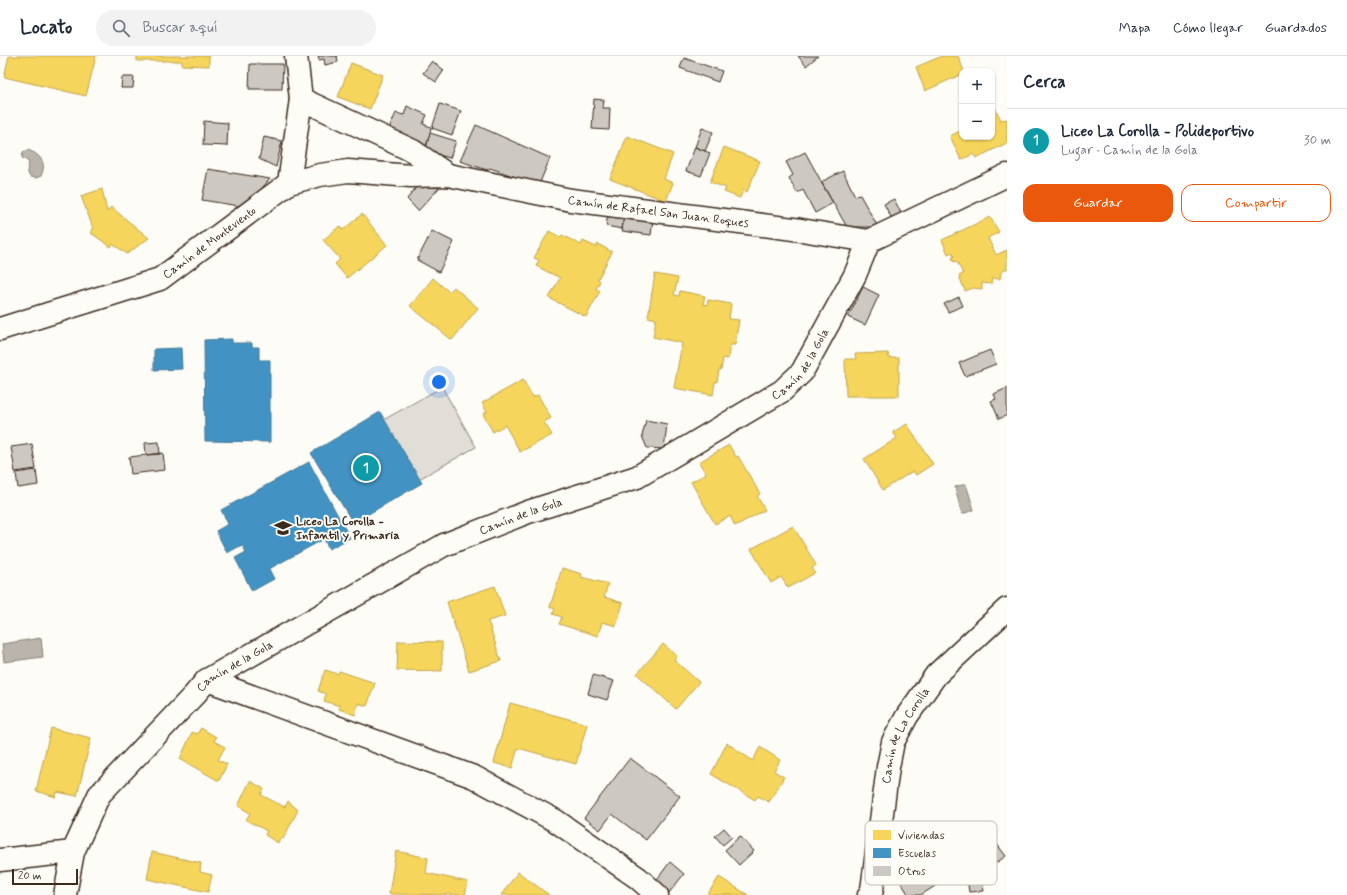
<!DOCTYPE html>
<html lang="es">
<meta charset="utf-8">
<style>
:root{--surface:#fff;--page:#f2f2f3;--text:#1f2937;--muted:#747a83;--line:#e0e1e3;--accent:#ea580c}
body{margin:0;font-family:Mynerve,sans-serif;background:var(--page);color:var(--text)}
.controls{position:absolute;right:12px;top:12px;display:grid;overflow:hidden;border-radius:8px;box-shadow:0 1px 3px #0004}
.controls button{width:36px;height:36px;display:grid;place-items:center;padding:0;border:0;border-bottom:1px solid var(--line);background:var(--surface);color:var(--text);font:20px sans-serif}
.scale{position:absolute;left:12px;bottom:10px;width:66px;box-sizing:border-box;padding-left:4px;border:2px solid #3b2a1e;border-top:0;font-size:11px;line-height:14px;white-space:nowrap;color:#3b2a1e;-webkit-text-stroke:3px #fdfcf7;paint-order:stroke}
.you{position:absolute;left:439px;top:326px;width:14px;height:14px;margin:-10px;border:3px solid #fff;border-radius:50%;background:#1a73e8;box-shadow:0 0 0 6px #1a73e833}
.badge{display:grid;place-items:center;width:26px;height:26px;border-radius:50%;background:var(--accent);color:#fff;font-size:13px;font-weight:700}
.pin{position:absolute;translate:-50% -50%;border:2px solid #fff;box-shadow:0 1px 4px #0006}
.list{margin:0;padding:0;list-style:none}
h2{display:flex;justify-content:space-between;align-items:center;height:52px;margin:0;padding:0 16px;font-size:17px}
h2 small{font-size:13px;font-weight:400;color:var(--muted)}
.list li{display:grid;grid-template-columns:26px 1fr auto;gap:12px;align-items:center;box-sizing:border-box;height:64px;padding:0 16px;border-top:1px solid var(--line)}
.list b{display:block;font-size:15px;white-space:nowrap}
.list p{margin:0;font-size:13px;white-space:nowrap;color:var(--muted)}
.list em{font-size:13px;font-style:normal;color:var(--muted)}
.actions{display:flex;gap:8px;padding:12px 16px}
.actions a{flex:1;padding:9px 0;border:1px solid var(--accent);border-radius:12px;text-align:center;font-size:14px;color:var(--accent)}
.actions .main{background:var(--accent);color:#fff}
.icon{flex:none;width:22px;height:22px;fill:none;stroke:currentColor;stroke-width:2;stroke-linecap:round;stroke-linejoin:round}
.map{position:relative;flex:none;width:1007px;height:839px;overflow:hidden}
header{display:flex;align-items:center;gap:24px;box-sizing:border-box;height:56px;padding:0 20px;background:var(--surface);border-bottom:1px solid var(--line)}
header strong{font-size:19px}
nav{display:flex;gap:22px;margin-inline-start:auto;font-size:14px}
.search{width:280px;height:36px;background:var(--page);display:flex;align-items:center;gap:10px;box-sizing:border-box;padding:0 14px;border-radius:22px;color:var(--muted);font-size:15px}
main{display:flex}
aside{flex:1;background:var(--surface)}
.map>svg:first-child{display:block}
.green{fill:#e1ded7;stroke:#8e847a}
.water{fill:#bbb4ad;stroke:#887d74}
.homes{fill:#f6d55c;stroke:#bea249}
.schools{fill:#4393c3;stroke:#417492}
.building{fill:#cdc8c2;stroke:#3b2a1e}
.lines{fill:none;stroke-linecap:round;stroke-linejoin:round}
.minor-casing{stroke:#3b2a1e;stroke-width:25}
.minor{stroke:#fdfcf7;stroke-width:22}
.labels{text-anchor:middle;stroke-width:4;stroke-linejoin:round;paint-order:stroke}
.street-label{font-size:12px;fill:#3b2a1e;stroke:#fdfcf7}
.poi-label{font-size:12px;font-weight:bold;fill:#3b2a1e;stroke:#fdfcf7;text-anchor:start}
.key{fill:#fdfcf7;stroke:#c3bdb6;stroke-width:1}
.key-label{font-size:11px;fill:#3b2a1e}
</style>
<header>
<strong>Locato</strong>
<div class="search"><svg class="icon" aria-label="search" viewBox="0 0 24 24"><circle cx="10" cy="10" r="6"/><path d="M15 15l6 6"/></svg>Buscar aquí</div>
<nav><a>Mapa</a><a>Cómo llegar</a><a>Guardados</a></nav>
</header>
<main>
<div class="map">
<svg width="1007" height="839" viewBox="0 0 1007 839">
<rect width="100%" height="100%" fill="#fdfcf7"/>
<filter id="ink" filterUnits="userSpaceOnUse"><feTurbulence type="fractalNoise" baseFrequency=".025" numOctaves="2"/><feDisplacementMap in="SourceGraphic" scale="8" xChannelSelector="R" yChannelSelector="G"/><feConvolveMatrix kernelMatrix="1 2 1 2 8 2 1 2 1" color-interpolation-filters="sRGB"/></filter>
<g filter="url(#ink)">
<path class="green" d="M 442,331 L 476,391 L 355,459 L 321,399 Z"/>
<path class="water" d="M 28,94 C 41,99 47,107 41,120 L 36,122 L 30,121 L 27,115 L 29,106 L 22,102 L 23,96 Z
M 966,428 L 974,454 L 962,458 L 955,431 Z
M 41,582 L 43,601 L 4,606 L 2,588 Z"/>
<path class="homes" d="M 9,0 L 96,0 L 86,40 L 4,21 Z
M 137,0 L 209,0 L 209,10 L 182,9 L 182,5 L 137,5 Z
M 942,0 L 958,0 L 964,15 L 962,15 L 962,18 L 925,35 L 916,11 Z
M 351,7 L 383,19 L 370,53 L 338,41 Z
M 994,50 L 1001,64 L 1007,63 L 1007,87 L 976,102 L 973,98 L 961,104 L 950,80 L 962,74 L 959,67 L 962,65 L 962,81 L 992,81 L 992,51 Z
M 627,80 L 673,98 L 664,123 L 673,127 L 666,145 L 610,123 Z
M 724,91 L 760,105 L 747,136 L 743,134 L 740,142 L 724,136 L 726,132 L 710,126 Z
M 102,133 L 107,156 L 111,151 L 149,182 L 127,198 L 113,188 L 111,191 L 91,177 L 93,172 L 81,140 Z
M 362,158 L 387,189 L 347,222 L 335,208 L 340,203 L 323,184 L 340,170 L 343,174 Z
M 990,161 L 999,176 L 988,182 L 996,199 L 1007,194 L 1007,213 L 1001,216 L 1000,223 L 992,222 L 991,228 L 982,227 L 982,233 L 973,232 L 965,235 L 959,220 L 963,218 L 957,205 L 954,206 L 952,202 L 954,200 L 952,196 L 948,198 L 942,184 Z
M 549,175 L 560,181 L 562,179 L 581,189 L 583,185 L 596,191 L 598,188 L 612,196 L 598,223 L 600,225 L 596,233 L 600,235 L 586,261 L 549,242 L 560,222 L 536,210 L 539,204 L 534,202 Z
M 655,218 L 678,222 L 674,239 L 679,240 L 680,235 L 705,240 L 703,248 L 707,249 L 708,244 L 731,248 L 729,263 L 739,264 L 735,289 L 730,289 L 728,303 L 723,302 L 721,314 L 719,314 L 717,326 L 715,326 L 713,339 L 674,332 L 682,287 L 653,281 L 656,263 L 648,261 Z
M 433,222 L 449,236 L 454,231 L 478,252 L 452,284 L 410,250 Z
M 888,297 L 889,302 L 899,302 L 899,340 L 846,340 L 845,303 L 856,303 L 855,298 Z
M 523,324 L 533,341 L 538,339 L 551,362 L 544,366 L 552,379 L 520,396 L 505,369 L 493,376 L 483,358 L 487,356 L 482,347 Z
M 907,368 L 933,408 L 916,419 L 913,415 L 883,434 L 864,403 L 897,382 L 893,376 Z
M 729,389 L 736,401 L 738,400 L 760,438 L 757,440 L 765,454 L 735,470 L 730,460 L 715,468 L 691,426 L 706,418 L 699,406 Z
M 793,470 L 816,509 L 812,512 L 815,517 L 788,532 L 781,521 L 771,527 L 751,493 Z
M 562,512 L 582,518 L 581,521 L 608,528 L 604,541 L 623,547 L 616,570 L 602,566 L 598,580 L 559,568 L 562,561 L 553,558 L 555,553 L 550,551 Z
M 495,530 L 505,560 L 488,565 L 501,605 L 469,615 L 447,546 Z
M 398,585 L 442,586 L 442,615 L 397,614 Z
M 663,588 L 677,600 L 674,604 L 699,626 L 676,653 L 637,618 Z
M 325,614 L 338,618 L 339,615 L 375,627 L 367,650 L 358,647 L 355,659 L 339,653 L 340,650 L 324,645 L 326,638 L 318,635 Z
M 510,647 L 587,668 L 576,708 L 518,692 L 512,712 L 494,707 Z
M 51,672 L 91,682 L 77,740 L 57,736 L 56,741 L 36,735 Z
M 201,672 L 216,681 L 214,685 L 225,691 L 218,704 L 227,708 L 219,725 L 180,703 L 192,676 L 197,678 Z
M 727,687 L 753,705 L 760,691 L 780,704 L 774,715 L 784,721 L 769,746 L 758,740 L 755,744 L 711,718 Z
M 250,725 L 264,733 L 261,739 L 285,751 L 288,745 L 298,754 L 283,783 L 280,782 L 278,787 L 265,779 L 267,775 L 246,764 L 250,757 L 238,750 Z
M 396,795 L 428,802 L 426,817 L 468,826 L 465,839 L 389,838 Z
M 152,796 L 201,807 L 200,816 L 212,819 L 208,836 L 147,823 Z
M 518,816 L 549,839 L 501,839 Z
M 719,821 L 748,839 L 707,839 Z"/>
<path class="schools" d="M 232,283 L 232,287 L 252,287 L 252,291 L 259,291 L 259,304 L 270,304 L 270,386 L 205,385 L 204,284 Z
M 181,292 L 182,313 L 154,314 L 154,293 Z
M 380,356 L 422,427 L 353,467 L 311,397 Z
M 309,406 L 350,482 L 329,493 L 324,483 L 269,513 L 274,523 L 252,535 L 235,502 L 246,496 L 242,489 L 227,497 L 216,475 L 228,468 L 221,454 Z"/>
<path class="building" d="M 318,0 L 338,0 L 337,0 L 338,6 L 325,9 L 324,3 L 319,4 Z
M 798,0 L 818,0 L 806,10 Z
M 684,2 L 722,15 L 718,26 L 680,12 Z
M 432,5 L 444,14 L 436,26 L 423,17 Z
M 250,8 L 283,8 L 282,33 L 249,33 Z
M 122,21 L 134,21 L 133,32 L 121,32 Z
M 594,43 L 604,44 L 603,52 L 610,52 L 609,74 L 592,73 Z
M 440,48 L 461,55 L 452,79 L 432,72 Z
M 407,50 L 427,59 L 423,68 L 431,71 L 430,77 L 425,95 L 387,77 L 396,57 L 404,59 Z
M 204,65 L 228,67 L 227,90 L 203,89 Z
M 476,69 L 550,102 L 539,129 L 490,112 L 487,114 L 460,105 Z
M 702,72 L 713,76 L 705,95 L 695,91 Z
M 430,77 L 456,85 L 450,102 L 425,95 Z
M 264,81 L 282,85 L 276,111 L 259,103 Z
M 695,91 L 710,97 L 701,120 L 686,115 Z
M 805,96 L 833,147 L 815,157 L 803,134 L 797,137 L 789,122 L 793,119 L 786,106 Z
M 208,113 L 270,123 L 245,151 L 202,144 Z
M 843,115 L 855,140 L 860,139 L 878,171 L 847,171 L 821,126 Z
M 418,129 L 439,132 L 418,155 L 407,143 Z
M 894,143 L 902,159 L 892,163 L 884,148 Z
M 608,157 L 624,159 L 622,173 L 606,170 Z
M 624,159 L 653,163 L 651,179 L 622,175 Z
M 432,175 L 454,186 L 439,216 L 417,204 Z
M 863,231 L 879,239 L 865,269 L 848,261 Z
M 959,241 L 963,250 L 948,256 L 944,248 Z
M 990,294 L 996,308 L 965,320 L 959,307 Z
M 1007,332 L 1007,359 L 999,363 L 991,345 L 996,343 L 994,338 Z
M 646,364 L 667,368 L 664,393 L 647,392 L 642,380 Z
M 159,386 L 160,398 L 146,399 L 145,387 Z
M 32,388 L 36,413 L 15,416 L 11,391 Z
M 163,397 L 165,414 L 131,418 L 129,401 Z
M 36,414 L 38,429 L 18,432 L 16,417 Z
M 593,619 L 614,625 L 607,644 L 588,638 Z
M 630,702 L 680,740 L 646,784 L 612,758 L 600,774 L 584,762 Z
M 724,772 L 732,781 L 723,789 L 715,780 Z
M 740,780 L 754,795 L 739,809 L 725,794 Z
M 993,783 L 1006,800 L 987,813 L 975,795 Z
M 924,789 L 946,823 L 921,839 L 909,839 L 890,810 Z
M 670,806 L 684,818 L 669,837 L 655,826 Z
M 982,822 L 984,835 L 969,836 L 967,823 Z"/>
<g class="lines">
<g class="minor-casing">
<g id="minor">
<path d="M 301,43 L 413,95 L 448,119"/>
<path id="s1" d="M 289,127 L 320,119 L 348,115 L 411,120 L 448,119 L 571,144 L 801,174 L 869,185"/>
<path id="s2" d="M 0,273 L 160,223 L 289,127 L 301,43 L 296,0"/>
<path d="M 207,624 L 474,721 L 556,765 L 638,822 L 657,839"/>
<path d="M 0,804 L 73,796"/>
<path id="s3" d="M 65,839 L 73,796 L 99,739 L 195,638 L 207,624 L 444,489 L 528,456 L 637,421 L 782,335 L 802,316 L 855,219 L 869,185 L 1007,119"/>
<path id="s4" d="M 869,839 L 872,834 L 888,711 L 893,686 L 907,660 L 936,619 L 1007,553"/>
</g>
</g>
<use href="#minor" class="minor"/>
</g>
</g>
<defs>
<g id="school-bare" transform="scale(1.38)"><path d="M0-5L7-2L0 1L-7-2ZM-4 1L0 2.5L4 1V4Q0 6-4 4Z" fill="#3b2a1e" stroke="#fdfcf7" stroke-width="2.5" paint-order="stroke"/></g>
</defs>
<g fill-rule="evenodd">
<use href="#school-bare" x="283" y="472"/>
</g>
<g class="labels">
<g class="street-label">
<text dy="4" stroke="none"><textPath href="#s1" startOffset="374">Camín de Rafael San Juan Roques</textPath></text>
<text dy="4" stroke="none"><textPath href="#s2" startOffset="229">Camín de Monteviento</textPath></text>
<text dy="4" stroke="none"><textPath href="#s3" startOffset="943">Camín de la Gola</textPath></text>
<text dy="4" stroke="none"><textPath href="#s3" startOffset="619">Camín de la Gola</textPath></text>
<text dy="4" stroke="none"><textPath href="#s3" startOffset="295">Camín de la Gola</textPath></text>
<text dy="4" stroke="none"><textPath href="#s4" startOffset="166">Camín de La Corolla</textPath></text>
</g>
<g class="poi-label">
<text x="296" y="469">Liceo La Corolla -<tspan x="296" dy="14">Infantil y Primaria</tspan></text>
</g>
</g>
<rect x="865" y="765" width="132" height="64" rx="6" class="key"/>
<rect x="873" y="774" width="18" height="10" fill="#f6d55c"/>
<rect x="873" y="792" width="18" height="10" fill="#4393c3"/>
<rect x="873" y="810" width="18" height="10" fill="#cdc8c2"/>
<g class="key-label">
<text x="898" y="783">Viviendas</text>
<text x="898" y="801">Escuelas</text>
<text x="898" y="819">Otros</text>
</g>
</svg>
<div class="controls">
<button>+</button>
<button>−</button>
</div>
<div class="scale">20 m</div>
<div class="you"></div>
<div class="pin badge" style="left:366px;top:412px;background:#0f9aa8">1</div>
</div>
<aside>
<h2>Cerca<small></small></h2>
<ul class="list">
<li><span class="badge" style="background:#0f9aa8">1</span><div><b>Liceo La Corolla - Polideportivo</b><p>Lugar · Camín de la Gola</p></div><em>30 m</em></li>
</ul>
<div class="actions"><a class="main">Guardar</a><a>Compartir</a></div>
</aside>
</main>
